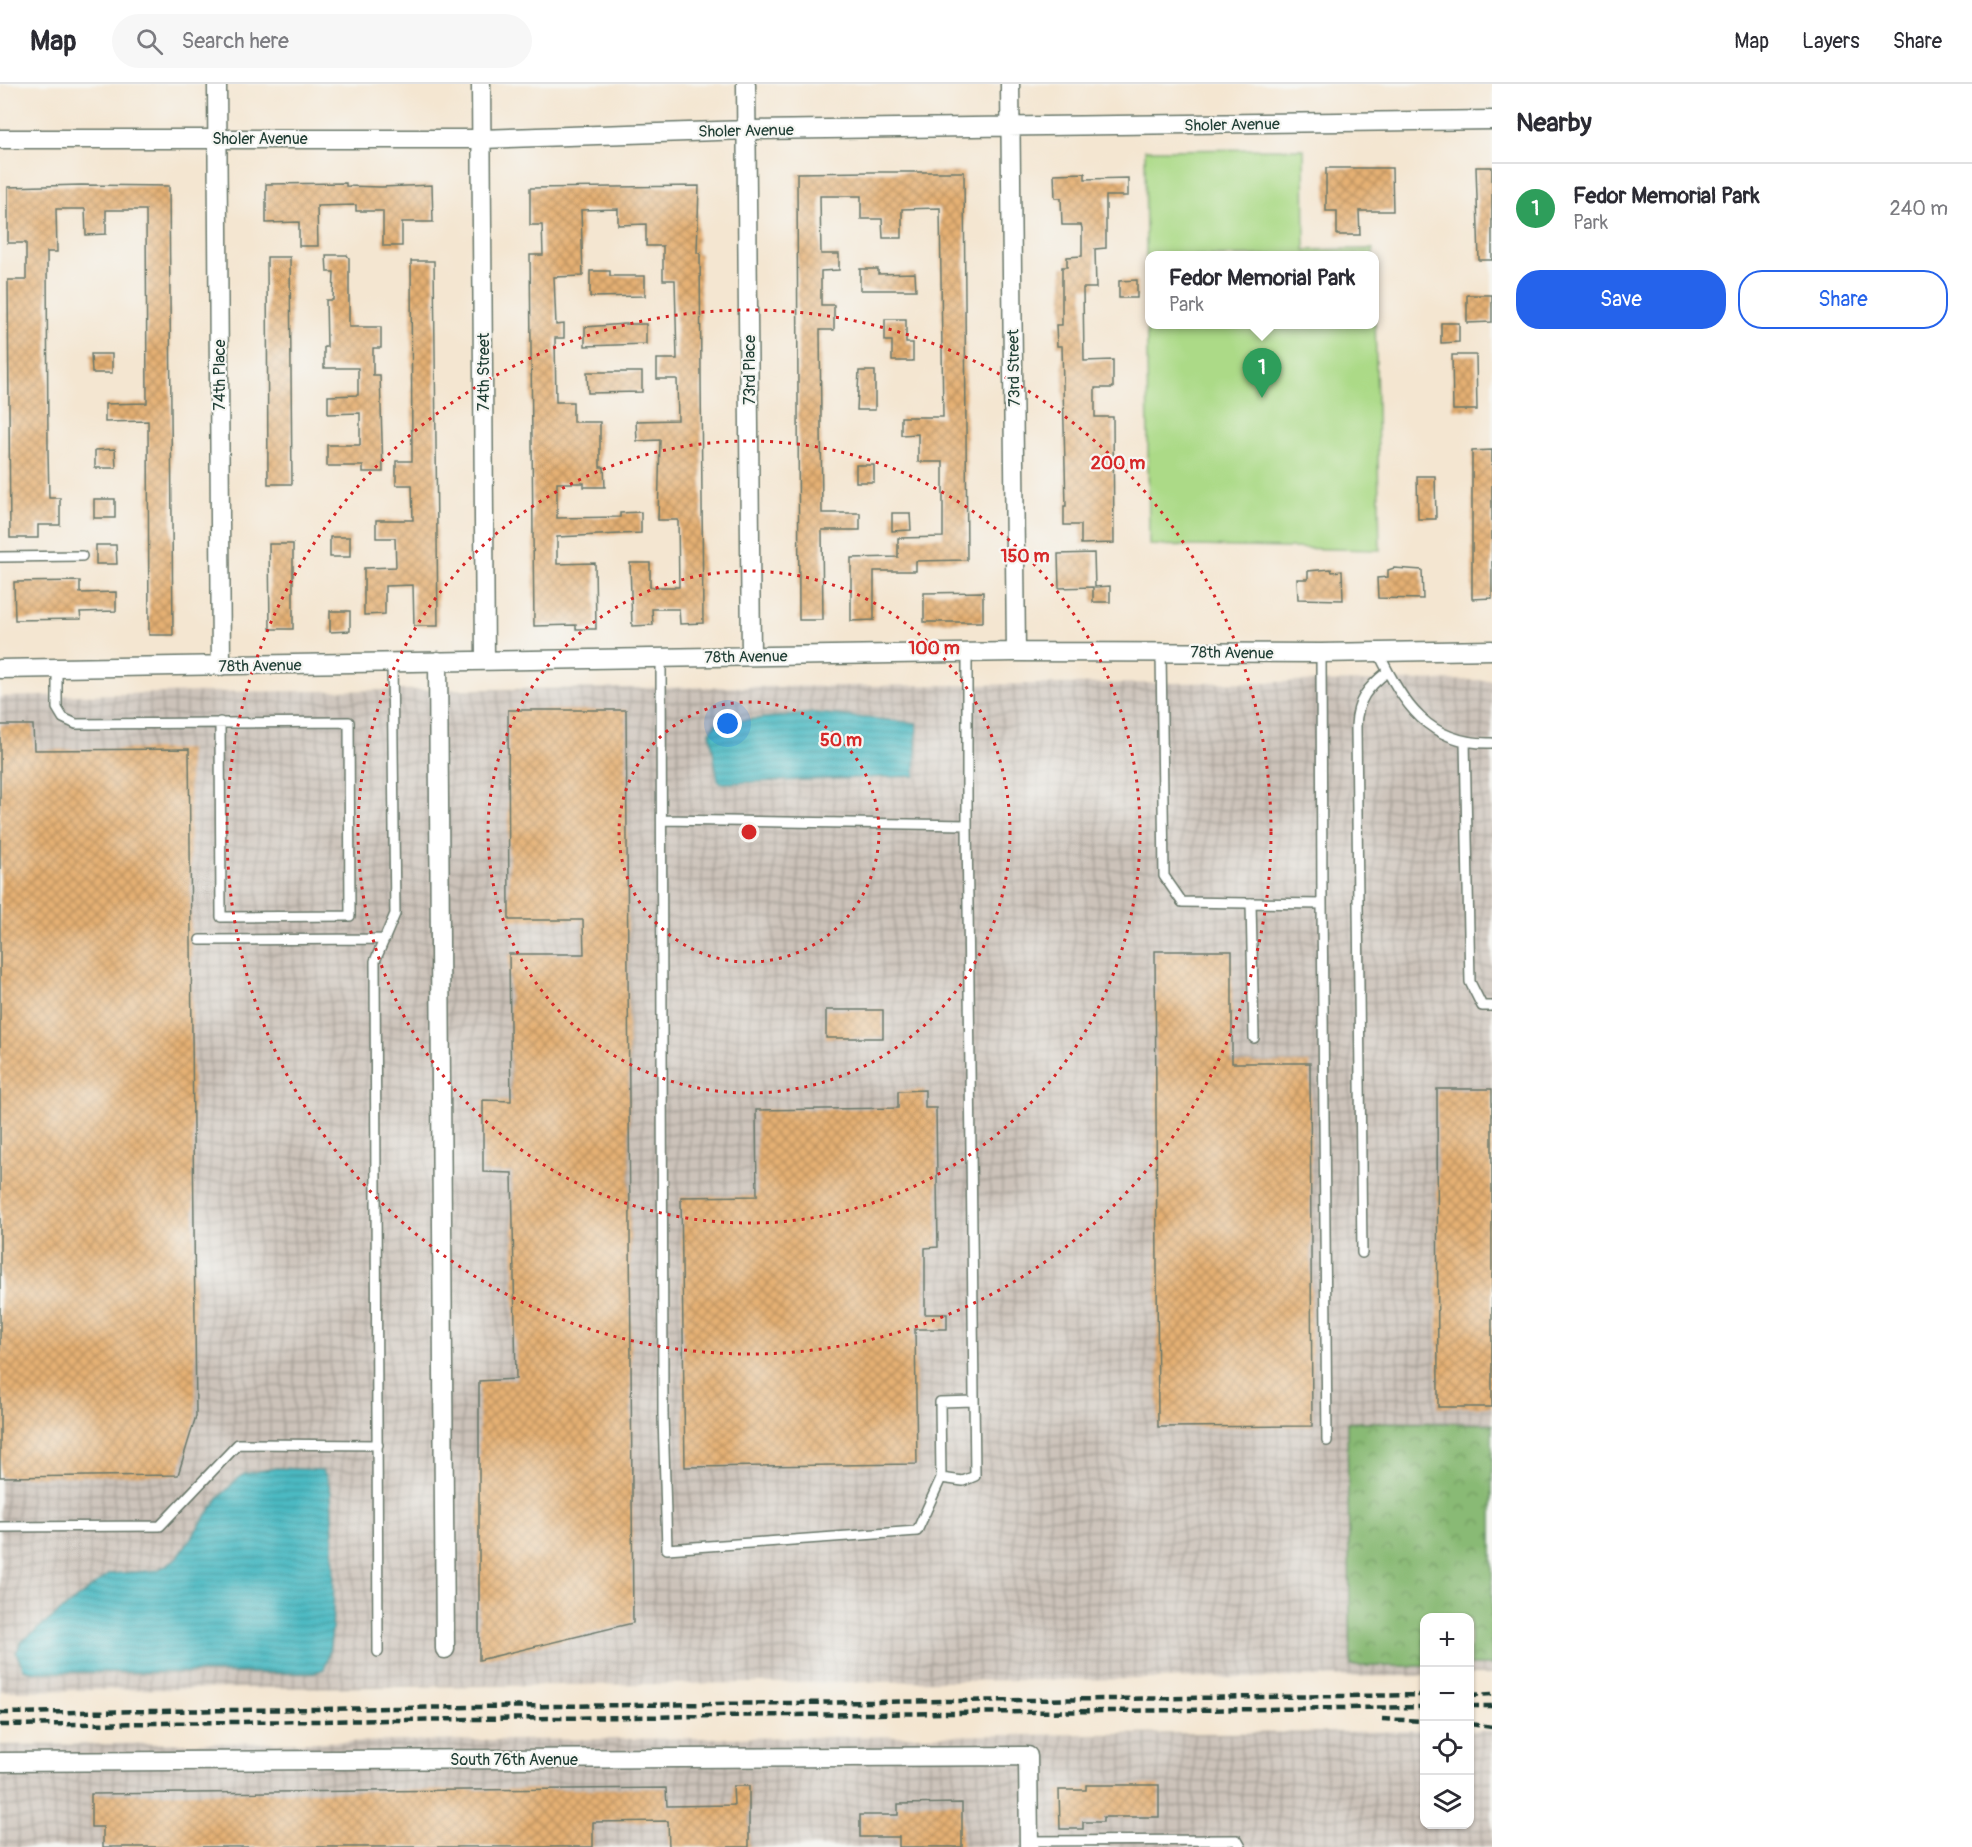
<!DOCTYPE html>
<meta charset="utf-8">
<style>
:root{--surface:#fff;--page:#f7f7f7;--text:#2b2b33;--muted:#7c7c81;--line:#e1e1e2;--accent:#2563eb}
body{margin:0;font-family:Pangolin,sans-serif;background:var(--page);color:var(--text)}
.controls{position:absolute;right:18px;bottom:18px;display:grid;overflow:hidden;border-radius:12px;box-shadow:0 2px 4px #0004}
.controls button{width:54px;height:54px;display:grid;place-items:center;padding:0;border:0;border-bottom:2px solid var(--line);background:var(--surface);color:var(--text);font:30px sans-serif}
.you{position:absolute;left:728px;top:640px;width:21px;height:21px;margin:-15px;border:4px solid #fff;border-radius:50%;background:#1a73e8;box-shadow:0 0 0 9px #1a73e833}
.badge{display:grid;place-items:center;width:39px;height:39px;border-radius:50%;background:var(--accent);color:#fff;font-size:20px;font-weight:700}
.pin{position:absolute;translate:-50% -50px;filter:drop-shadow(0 2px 3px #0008)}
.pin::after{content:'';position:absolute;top:32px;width:21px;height:18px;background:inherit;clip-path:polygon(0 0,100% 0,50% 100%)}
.popup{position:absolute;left:1145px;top:167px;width:234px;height:78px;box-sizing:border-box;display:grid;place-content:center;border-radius:12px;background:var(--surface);filter:drop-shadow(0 2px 4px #0005);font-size:20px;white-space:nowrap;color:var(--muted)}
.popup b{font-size:22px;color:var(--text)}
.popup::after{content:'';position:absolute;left:50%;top:100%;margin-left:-12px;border:12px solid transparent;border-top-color:var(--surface)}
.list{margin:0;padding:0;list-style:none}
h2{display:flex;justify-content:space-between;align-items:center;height:78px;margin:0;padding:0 24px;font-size:26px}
h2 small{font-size:20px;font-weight:400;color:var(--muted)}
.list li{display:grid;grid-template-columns:39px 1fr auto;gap:18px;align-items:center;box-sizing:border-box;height:90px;padding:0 24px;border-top:2px solid var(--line)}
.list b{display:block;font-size:22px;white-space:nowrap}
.list p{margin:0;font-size:20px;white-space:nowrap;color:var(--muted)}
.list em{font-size:20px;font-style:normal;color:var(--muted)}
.actions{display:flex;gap:12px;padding:18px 24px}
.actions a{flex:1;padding:14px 0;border:2px solid var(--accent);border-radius:24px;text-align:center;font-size:21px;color:var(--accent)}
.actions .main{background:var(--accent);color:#fff}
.icon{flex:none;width:33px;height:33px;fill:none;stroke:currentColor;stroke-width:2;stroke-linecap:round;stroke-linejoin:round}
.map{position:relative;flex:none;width:1492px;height:1763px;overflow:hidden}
header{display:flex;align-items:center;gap:36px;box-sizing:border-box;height:84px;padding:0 30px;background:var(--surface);border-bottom:2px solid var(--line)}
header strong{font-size:28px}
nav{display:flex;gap:33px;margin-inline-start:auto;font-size:21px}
.search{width:420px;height:54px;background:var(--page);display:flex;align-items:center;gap:15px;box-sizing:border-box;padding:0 21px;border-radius:33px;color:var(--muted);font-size:22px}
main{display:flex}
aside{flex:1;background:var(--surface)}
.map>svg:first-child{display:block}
.industrial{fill:url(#industrial-grid)}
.forest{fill:url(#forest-crowns);stroke:#547c54;stroke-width:1.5}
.park{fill:#acda87;stroke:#668c5e;stroke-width:1.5}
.water{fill:url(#water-rules);stroke:#367c7c;stroke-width:1.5}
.building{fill:url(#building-cross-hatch)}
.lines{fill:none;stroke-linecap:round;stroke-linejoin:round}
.lane-casing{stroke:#6a786b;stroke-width:12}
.street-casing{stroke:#6a786b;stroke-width:21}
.lane{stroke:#fff;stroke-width:9}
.street{stroke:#fff;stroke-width:18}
.rail{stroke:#1f3d34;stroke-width:4.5;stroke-dasharray:9 4.5;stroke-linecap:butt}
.ring{fill:none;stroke:#d62828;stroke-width:3;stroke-dasharray:3 6}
.labels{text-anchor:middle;stroke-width:4.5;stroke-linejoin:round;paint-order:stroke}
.street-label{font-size:16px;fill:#1f3d34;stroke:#f6f6f2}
.centre{fill:#d62828;stroke:#f6f6f2;stroke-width:3}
.ring-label{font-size:18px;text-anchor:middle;font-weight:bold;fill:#d62828;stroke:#f6f6f2;stroke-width:4.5;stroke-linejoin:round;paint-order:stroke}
</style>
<header>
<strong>Map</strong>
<div class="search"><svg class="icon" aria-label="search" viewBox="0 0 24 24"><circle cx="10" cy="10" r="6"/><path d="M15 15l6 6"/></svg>Search here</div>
<nav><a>Map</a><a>Layers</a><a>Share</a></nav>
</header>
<main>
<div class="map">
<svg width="1492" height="1763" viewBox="0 0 1492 1763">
<defs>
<pattern id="industrial-grid" width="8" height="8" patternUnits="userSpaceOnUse" patternTransform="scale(1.5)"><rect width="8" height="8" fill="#ccc2b9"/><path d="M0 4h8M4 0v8" fill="none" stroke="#a59f97"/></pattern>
<pattern id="forest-crowns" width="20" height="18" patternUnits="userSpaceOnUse" patternTransform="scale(1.5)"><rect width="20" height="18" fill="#89ba74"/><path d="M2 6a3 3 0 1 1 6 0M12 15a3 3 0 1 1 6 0" fill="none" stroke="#6f9860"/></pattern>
<pattern id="water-rules" width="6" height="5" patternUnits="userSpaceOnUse" patternTransform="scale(1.5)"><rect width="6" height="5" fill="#4cbac3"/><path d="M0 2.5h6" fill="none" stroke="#3f989f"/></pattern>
<pattern id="building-cross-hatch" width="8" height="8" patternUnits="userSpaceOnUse" patternTransform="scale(1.5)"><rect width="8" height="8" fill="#e5b073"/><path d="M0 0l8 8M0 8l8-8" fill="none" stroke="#b9905f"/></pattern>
</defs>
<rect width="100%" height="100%" fill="#f6f6f2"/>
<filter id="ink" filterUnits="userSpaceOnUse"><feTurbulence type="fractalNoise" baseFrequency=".0167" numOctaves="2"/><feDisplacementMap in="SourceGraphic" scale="12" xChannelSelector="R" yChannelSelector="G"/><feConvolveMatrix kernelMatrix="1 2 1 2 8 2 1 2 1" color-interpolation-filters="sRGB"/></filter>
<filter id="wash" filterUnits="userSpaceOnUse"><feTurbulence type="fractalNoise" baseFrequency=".008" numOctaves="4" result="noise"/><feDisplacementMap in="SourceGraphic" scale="24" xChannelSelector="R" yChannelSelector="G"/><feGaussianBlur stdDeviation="1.35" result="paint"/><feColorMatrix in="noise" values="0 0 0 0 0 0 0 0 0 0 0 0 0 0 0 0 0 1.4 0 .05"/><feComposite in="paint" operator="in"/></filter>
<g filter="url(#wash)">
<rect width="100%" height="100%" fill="#f4e6d1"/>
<path class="industrial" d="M 1492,596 L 1492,1591 L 1470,1591 L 1470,1534 L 1424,1534 L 1424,1592 L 0,1607 L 0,613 L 204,608 Z
M 1492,1646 L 1492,1763 L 0,1763 L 0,1661 L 1424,1647 L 1424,1740 L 1470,1740 L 1470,1647 Z"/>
<path class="forest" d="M 1363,1338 L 1492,1340 L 1492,1581 L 1470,1581 L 1470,1534 L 1424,1534 L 1424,1582 L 1351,1582 L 1347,1339 Z"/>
<path class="park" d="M 1304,65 L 1305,166 L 1373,165 L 1373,171 L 1150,172 L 1150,240 L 1374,240 L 1375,230 L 1380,466 L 1149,461 L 1145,66 Z"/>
<path class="water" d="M 815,629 L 917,639 L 915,692 L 723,699 L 718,697 L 710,648 L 716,639 Z
M 276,1384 L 321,1386 L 326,1391 L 331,1408 C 333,1446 339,1554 324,1585 L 314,1589 L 35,1588 L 24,1585 L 16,1569 L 21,1558 L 109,1490 L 158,1486 L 177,1474 L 217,1416 L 235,1397 L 244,1390 Z"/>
<g id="blocks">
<path class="building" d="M 1476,83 L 1492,83 L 1492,176 L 1479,176 Z
M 1326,84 L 1392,84 L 1393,127 L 1359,127 L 1360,151 L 1337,151 L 1337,127 L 1326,127 Z
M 870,88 L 964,88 L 967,476 L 916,477 L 916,487 L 874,487 L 874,536 L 851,537 L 851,474 L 898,473 L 898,454 L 943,453 L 943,378 L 918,378 L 918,350 L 901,351 L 901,333 L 943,333 L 940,124 L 902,125 L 902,154 L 883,154 L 882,135 L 861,135 L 861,112 L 820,112 L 821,170 L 839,170 L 839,186 L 821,187 L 821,221 L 834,221 L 834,246 L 820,246 L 822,429 L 860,429 L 860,446 L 822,446 L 823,536 L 799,536 L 797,89 Z
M 1085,89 L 1085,95 L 1128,94 L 1128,112 L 1106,112 L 1106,164 L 1095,165 L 1096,204 L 1083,204 L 1084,277 L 1113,276 L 1113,304 L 1095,304 L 1095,333 L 1113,333 L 1114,459 L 1081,460 L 1081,441 L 1064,441 L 1064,422 L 1066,422 L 1062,262 L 1057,262 L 1056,241 L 1062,241 L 1062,183 L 1067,183 L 1067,173 L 1082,172 L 1082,144 L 1081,141 L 1062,141 L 1061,114 L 1055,114 L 1054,90 Z
M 346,99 L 346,102 L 381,103 L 432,101 L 433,138 L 402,138 L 402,162 L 383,162 L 383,127 L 356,127 L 356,121 L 317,122 L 318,162 L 299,162 L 299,138 L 266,139 L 266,100 Z
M 81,101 L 169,102 L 173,551 L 149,551 L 148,337 L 105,338 L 105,320 L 147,319 L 146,126 L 106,126 L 106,150 L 86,151 L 85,125 L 56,125 L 57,168 L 47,168 L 48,368 L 49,414 L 60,414 L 60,441 L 38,441 L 38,454 L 10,454 L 8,196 L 26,196 L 26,159 L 8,159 L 8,103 Z
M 699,102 L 697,169 L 700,169 L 703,539 L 680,540 L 679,525 L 652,525 L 653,541 L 632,542 L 630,479 L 650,479 L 650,503 L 679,503 L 678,436 L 658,436 L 660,356 L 637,357 L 636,337 L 678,336 L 677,295 L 657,295 L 657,275 L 677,275 L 675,196 L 663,196 L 663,162 L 646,162 L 646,140 L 618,141 L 618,125 L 581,126 L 583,192 L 554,193 L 556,241 L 564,240 L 564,254 L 555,254 L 556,318 L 573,318 L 573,338 L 600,338 L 600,383 L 604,383 L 605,403 L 584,403 L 584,399 L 557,399 L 557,434 L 620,433 L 620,429 L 641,428 L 641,449 L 557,453 L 557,480 L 595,479 L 596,545 L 576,545 L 576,541 L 534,542 L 530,171 L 543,171 L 542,141 L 530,141 L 530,104 Z
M 326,171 L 347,171 L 349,174 L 349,243 L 381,243 L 381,264 L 373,264 L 373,291 L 380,291 L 383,388 L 363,388 L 363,382 L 327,382 L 327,361 L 360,361 L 360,329 L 328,330 L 328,312 L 358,311 L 358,284 L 324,284 L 324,263 L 327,263 L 326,216 L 333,216 L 334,188 L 327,188 Z
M 267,173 L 290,173 L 292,400 L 268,400 Z
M 411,177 L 434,177 L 438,542 L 414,542 L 413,501 L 385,502 L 385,530 L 364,531 L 364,484 L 396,483 L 395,454 L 376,454 L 376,436 L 413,436 L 412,401 L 396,401 L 396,377 L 412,377 Z
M 860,185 L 878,185 L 878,190 L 915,189 L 916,206 L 860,206 Z
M 590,187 L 610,187 L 610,192 L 645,192 L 645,212 L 590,213 Z
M 1137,196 L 1137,214 L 1119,214 L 1119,197 Z
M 1467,211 L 1492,211 L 1492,238 L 1467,239 Z
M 885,235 L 906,235 L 906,259 L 913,259 L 913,277 L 892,277 L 892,257 L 885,257 Z
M 1441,239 L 1459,239 L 1459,258 L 1441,259 Z
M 625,240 L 646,240 L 646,260 L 585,262 L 585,243 Z
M 91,270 L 112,270 L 112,289 L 92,289 Z
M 1452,271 L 1476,271 L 1477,326 L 1453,326 Z
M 859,287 L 875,287 L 875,326 L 857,326 Z
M 587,288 L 642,288 L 642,308 L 588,309 Z
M 115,365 L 116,384 L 95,384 L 95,366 Z
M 1492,366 L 1492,514 L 1472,515 L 1472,367 Z
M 856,381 L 874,381 L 874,398 L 856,398 Z
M 1417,392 L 1435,392 L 1436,435 L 1418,435 Z
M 94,415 L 115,415 L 115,434 L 94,434 Z
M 892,429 L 910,429 L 911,446 L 892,447 Z
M 330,453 L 350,453 L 350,473 L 330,473 Z
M 269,460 L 293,460 L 293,545 L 270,545 Z
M 96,461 L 116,461 L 117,480 L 96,480 Z
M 1094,469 L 1095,503 L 1110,502 L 1110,518 L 1093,518 L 1093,503 L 1059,504 L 1058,470 Z
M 1394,484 L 1422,486 L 1423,515 L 1378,514 L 1377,494 L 1388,493 L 1388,486 Z
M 1331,485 L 1332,488 L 1342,487 L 1343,516 L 1298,515 L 1297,495 L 1308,495 L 1308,487 Z
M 80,497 L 80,509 L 116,508 L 116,527 L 80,528 L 81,535 L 15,536 L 14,498 Z
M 983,508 L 983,538 L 924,538 L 924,509 Z
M 330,527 L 350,527 L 350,547 L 330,548 Z
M 508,626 L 626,626 L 633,1539 L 479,1576 L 479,1297 L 516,1295 L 512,1089 L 483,1088 L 483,1016 L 511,1017 L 509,870 L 584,870 L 583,836 L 509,836 Z
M 0,641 L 33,641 L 34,666 L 189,665 L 196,1332 L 178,1391 L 0,1393 Z
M 1155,867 L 1232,867 L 1232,979 L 1310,979 L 1312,1342 L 1158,1343 Z
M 826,926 L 883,926 L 883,954 L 826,954 Z
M 1437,1005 L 1492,1005 L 1492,1323 L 1438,1323 Z
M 925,1006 L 925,1024 L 936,1024 L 938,1163 L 925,1164 L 925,1230 L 947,1230 L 947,1245 L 915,1245 L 917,1380 L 685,1383 L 681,1113 L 757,1112 L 756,1026 L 898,1024 L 898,1007 Z
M 1086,1701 L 1159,1701 L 1159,1733 L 1103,1733 L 1103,1738 L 1083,1738 L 1083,1745 L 1060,1745 L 1059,1706 L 1086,1706 Z
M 733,1702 L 749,1702 L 749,1763 L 669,1763 L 668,1737 L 593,1738 L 593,1763 L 103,1763 L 103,1743 L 91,1743 L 91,1710 L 666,1704 L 667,1722 L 734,1721 Z
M 962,1719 L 962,1763 L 899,1763 L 899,1753 L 860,1753 L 860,1731 L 898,1731 L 898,1720 Z"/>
</g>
</g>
<g filter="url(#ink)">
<use href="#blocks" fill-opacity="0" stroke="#6a786b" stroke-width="1.5"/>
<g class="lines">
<g class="lane-casing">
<path id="lane" d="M 0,473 L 82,472
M 1161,567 L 1164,792 L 1182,818 L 1322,820 L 1327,1357
M 1378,568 C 1403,619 1428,661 1492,659
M 1321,569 L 1322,820
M 661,574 L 663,1331 L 667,1465 L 917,1447 L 941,1394
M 57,584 L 57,624 L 63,634 L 76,640 L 349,638 L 350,832 L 221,833 L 220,638
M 1465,657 L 1470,898 L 1482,922 L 1492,922
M 663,736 L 967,741 L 967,569
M 967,741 L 975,1392 L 963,1397 L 941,1394 L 940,1318 L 974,1317
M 1251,819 L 1254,954
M 200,856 L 385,855
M 1362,1169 L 1356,642 C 1357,616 1368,603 1387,588
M 0,1443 L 160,1442 L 238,1360 L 378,1361
M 378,1568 L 375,877 L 395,830 L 392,578
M 1029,1757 L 1237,1756 L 1241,1763"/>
</g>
<g class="street-casing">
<path id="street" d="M 217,0 L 221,582
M 481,0 L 485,577
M 746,0 L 751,572
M 1010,0 L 1016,568
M 0,55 L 482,55 L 747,46 L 1492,36
M 438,577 L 445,1565
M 0,585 L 1016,568 L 1321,569 L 1492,566
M 0,1678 L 1028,1672 L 1029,1763"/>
</g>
<use href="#lane" class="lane"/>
<use href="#street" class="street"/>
<path class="rail" d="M 1470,1611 L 1492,1610
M 1470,1622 L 1492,1622
M 0,1629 L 1424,1611
M 1382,1635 L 1424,1637
M 1470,1640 L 1492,1643
M 0,1641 L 1424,1623"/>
</g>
</g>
<g class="ring">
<circle cx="749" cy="748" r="130"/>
<circle cx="749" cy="748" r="261"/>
<circle cx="749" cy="748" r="391"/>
<circle cx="749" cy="748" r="522"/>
</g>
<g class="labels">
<g class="street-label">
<text transform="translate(1232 40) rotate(-1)" y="6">Sholer Avenue</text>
<text transform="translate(746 46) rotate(-1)" y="6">Sholer Avenue</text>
<text x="260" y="60">Sholer Avenue</text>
<text transform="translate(1013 284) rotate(-91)" y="6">73rd Street</text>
<text transform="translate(749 286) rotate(-90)" y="6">73rd Place</text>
<text transform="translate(483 288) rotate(-90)" y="6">74th Street</text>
<text transform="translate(219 291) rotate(-90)" y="6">74th Place</text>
<text transform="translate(1232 568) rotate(1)" y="6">78th Avenue</text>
<text transform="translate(746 572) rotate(-1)" y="6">78th Avenue</text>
<text transform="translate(260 581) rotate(-1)" y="6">78th Avenue</text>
<text x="514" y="1681">South 76th Avenue</text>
</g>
</g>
<circle cx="749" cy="748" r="9" class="centre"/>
<g class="ring-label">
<text x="1118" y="385">200 m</text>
<text x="1025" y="478">150 m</text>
<text x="934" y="570">100 m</text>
<text x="841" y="662">50 m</text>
</g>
</svg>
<div class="controls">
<button>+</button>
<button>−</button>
<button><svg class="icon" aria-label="locate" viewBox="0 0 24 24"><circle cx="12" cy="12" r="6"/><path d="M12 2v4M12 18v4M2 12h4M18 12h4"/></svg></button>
<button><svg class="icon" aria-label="layers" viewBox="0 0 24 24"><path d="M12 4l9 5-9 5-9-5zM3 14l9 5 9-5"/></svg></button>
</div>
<div class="you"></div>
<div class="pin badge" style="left:1262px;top:314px;background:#2e9e5b">1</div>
<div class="popup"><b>Fedor Memorial Park</b>Park</div>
</div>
<aside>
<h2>Nearby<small></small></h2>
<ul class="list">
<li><span class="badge" style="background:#2e9e5b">1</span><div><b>Fedor Memorial Park</b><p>Park</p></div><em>240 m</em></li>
</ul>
<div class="actions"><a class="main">Save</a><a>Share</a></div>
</aside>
</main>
